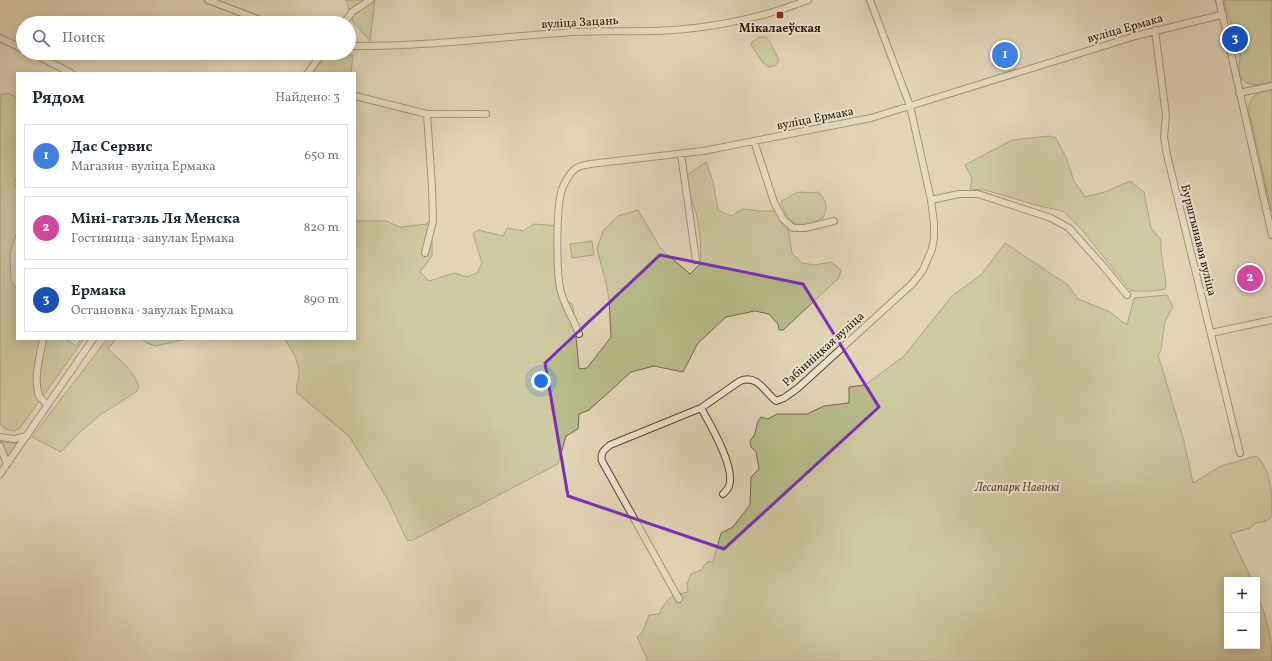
<!DOCTYPE html>
<html lang="ru">
<meta charset="utf-8">
<style>
:root{--surface:#fff;--page:#f6f6f7;--text:#1f2937;--muted:#747a83;--line:#e0e1e3;--accent:#b45309}
body{margin:0;font-family:Vollkorn,serif;background:var(--page);color:var(--text)}
.controls{position:absolute;right:12px;bottom:12px;display:grid;overflow:hidden;border-radius:0px;box-shadow:0 2px 10px #0003}
.controls button{width:36px;height:36px;display:grid;place-items:center;padding:0;border:0;border-bottom:1px solid var(--line);background:var(--surface);color:var(--text);font:20px sans-serif}
.you{position:absolute;left:541px;top:381px;width:14px;height:14px;margin:-10px;border:3px solid #fff;border-radius:50%;background:#1a73e8;box-shadow:0 0 0 6px #1a73e833}
.badge{display:grid;place-items:center;width:26px;height:26px;border-radius:50%;background:var(--accent);color:#fff;font-size:13px;font-weight:700}
.pin{position:absolute;translate:-50% -50%;border:2px solid #fff;box-shadow:0 1px 4px #0006}
.list{margin:0;padding:0;list-style:none}
h2{display:flex;justify-content:space-between;align-items:center;height:52px;margin:0;padding:0 16px;font-size:17px}
h2 small{font-size:13px;font-weight:400;color:var(--muted)}
.list li{display:grid;grid-template-columns:26px 1fr auto;gap:12px;align-items:center;box-sizing:border-box;height:64px;margin:0 8px 8px;padding:0 8px;border:1px solid var(--line);border-radius:0px}
.list b{display:block;font-size:15px;white-space:nowrap}
.list p{margin:0;font-size:13px;white-space:nowrap;color:var(--muted)}
.list em{font-size:13px;font-style:normal;color:var(--muted)}
.icon{flex:none;width:22px;height:22px;fill:none;stroke:currentColor;stroke-width:2;stroke-linecap:round;stroke-linejoin:round}
.map{position:relative;flex:none;width:1272px;height:661px;overflow:hidden}
.search{position:absolute;background:var(--surface);box-shadow:0 2px 10px #0003;left:16px;top:16px;width:340px;height:44px;display:flex;align-items:center;gap:10px;box-sizing:border-box;padding:0 14px;border-radius:22px;color:var(--muted);font-size:15px}
.panel{position:absolute;background:var(--surface);box-shadow:0 2px 10px #0003;left:16px;top:72px;width:340px;height:268px;border-radius:0px}
.map>svg:first-child{display:block}
.green{fill:#b7bc8a;stroke:#6e6845}
.lines{fill:none;stroke-linecap:round;stroke-linejoin:round}
.minor-casing{stroke:#53442d;stroke-width:8}
.minor{stroke:#ece4cf;stroke-width:6}
.marked{fill:none;stroke:#7b2cbf;stroke-width:3;stroke-linejoin:round}
.poi-dot{fill:#8f2418;stroke:#ece4cf;stroke-width:1.5}
.labels{text-anchor:middle;stroke-width:4;stroke-linejoin:round;paint-order:stroke}
.street-label{font-size:12px;fill:#241300;stroke:#ece4cf}
.poi-label{font-size:12px;font-weight:bold;fill:#241300;stroke:#ece4cf}
.park-label{font-size:12px;font-style:italic;fill:#574e30;stroke:#ece4cf}
</style>
<div class="map">
<svg width="1272" height="661" viewBox="0 0 1272 661">
<rect width="100%" height="100%" fill="#e1d5b5"/>
<filter id="stains"><feTurbulence type="fractalNoise" baseFrequency=".005" numOctaves="4"/><feColorMatrix values="0 0 0 0 .2 0 0 0 0 .09 0 0 0 0 .02 0 0 0 .5 -.17"/></filter>
<radialGradient id="worn" r=".72"><stop offset=".6" stop-color="#630" stop-opacity="0"/><stop offset="1" stop-color="#630" stop-opacity=".3"/></radialGradient>
<path class="green" d="M 346,0 L 375,0 L 370,41 L 353,22 Z
M 1224,0 L 1272,0 L 1272,82 C 1262,84 1250,88 1242,79 C 1236,71 1241,60 1240,51 C 1237,33 1227,18 1224,0 Z
M 759,37 L 766,37 L 770,42 L 779,60 L 776,65 L 769,67 L 763,63 L 751,45 L 752,42 Z
M 334,54 L 353,55 L 351,73 L 312,73 L 320,63 Z
M 1272,90 L 1272,212 L 1249,113 C 1248,95 1257,93 1272,90 Z
M 9,93 L 17,98 L 17,177 L 14,183 L 17,189 L 17,232 L 10,253 L 11,281 L 17,289 L 17,339 L 66,339 L 76,346 L 81,339 L 84,339 L 20,428 L 15,431 L 5,429 L 2,425 L 0,425 L 0,95 Z
M 1049,136 L 1056,138 L 1066,157 L 1074,181 L 1085,197 L 1105,192 L 1130,181 L 1144,192 L 1151,228 L 1161,240 L 1161,251 L 1166,283 L 1165,289 L 1153,291 L 1131,291 L 1082,230 L 1063,211 L 1043,207 L 985,190 L 970,189 L 972,178 L 965,165 L 1012,140 Z
M 706,162 L 713,181 L 718,210 L 731,216 L 743,209 L 760,211 L 775,211 L 788,229 L 792,253 L 802,263 L 815,265 L 831,262 L 841,270 L 839,278 L 783,330 L 779,330 L 778,324 L 769,314 L 755,311 L 726,317 L 698,343 L 683,372 L 654,366 L 631,372 L 589,410 L 579,414 L 578,429 L 566,436 L 558,464 L 411,541 L 407,540 L 387,498 L 349,436 L 297,393 C 295,385 299,381 299,374 C 299,360 292,350 284,339 L 355,339 L 355,221 L 386,221 L 400,227 L 427,224 L 432,216 L 432,256 L 420,272 L 429,281 L 454,273 L 467,277 L 477,273 L 482,263 L 473,234 L 478,230 L 503,236 L 507,228 L 523,231 L 534,224 L 560,226 L 555,273 L 558,295 L 573,305 L 579,369 L 587,368 L 611,337 L 609,299 L 606,283 L 597,249 L 603,231 L 618,216 L 638,210 L 661,249 L 690,274 L 701,263 L 700,236 L 697,216 L 690,195 L 687,175 Z
M 800,192 L 810,193 L 818,192 C 827,201 828,206 823,218 C 819,220 813,223 809,225 C 793,229 784,215 781,201 C 789,198 791,194 800,192 Z
M 592,241 L 594,255 L 572,258 L 570,244 Z
M 1005,243 L 1068,285 L 1078,299 L 1110,312 L 1127,325 L 1134,298 L 1167,295 L 1173,307 L 1165,321 L 1161,350 L 1158,355 L 1184,441 L 1193,483 L 1221,466 L 1256,456 C 1272,470 1272,495 1272,516 L 1266,521 L 1256,523 L 1250,528 L 1230,534 L 1252,580 L 1227,580 L 1227,646 L 1257,646 L 1257,593 C 1266,617 1272,634 1272,661 L 648,661 L 637,637 L 643,631 L 649,615 L 659,614 C 666,598 672,595 688,592 L 687,584 L 691,574 L 701,570 L 708,561 L 713,562 L 721,533 L 733,527 L 750,505 L 751,477 L 759,469 L 756,452 L 751,447 L 750,441 C 759,431 754,425 761,417 L 768,419 L 777,414 L 807,414 L 824,406 L 849,403 L 849,387 L 865,385 L 904,356 L 952,296 L 981,275 Z
M 107,339 L 116,339 L 108,349 C 120,360 134,371 139,387 L 136,392 L 100,415 L 80,432 L 61,452 L 32,437 Z
M 142,339 L 188,339 L 155,346 L 145,342 Z
M 0,441 L 17,444 L 8,458 Z"/>
<g class="lines">
<g class="minor-casing">
<path id="minor" d="M 208,0 L 268,23
M 1219,0 L 1272,235
M 344,23 L 352,12 L 370,0
M 1155,30 L 1166,115 L 1164,137 L 1167,155 L 1240,453
M 0,38 L 23,49
M 349,46 C 424,47 498,37 573,32 C 610,30 648,33 685,29 C 726,25 770,15 808,0
M 32,53 L 71,73
M 308,73 L 322,53
M 1239,93 L 1272,86
M 355,96 L 427,114 L 486,114
M 754,141 L 774,202 L 783,219 L 793,228 L 805,228 L 834,221
M 681,154 L 696,260
M 931,200 L 959,194 L 978,194 L 1051,218 L 1069,228 L 1104,267 L 1127,295
M 425,253 L 433,221 L 432,187 L 427,114
M 1211,333 L 1272,320
M 579,334 C 574,320 565,307 561,292 C 556,274 556,207 562,189 C 564,184 568,177 571,173 C 576,166 582,166 590,164 L 703,151 L 871,118 L 1139,35 L 1221,15
M 43,339 C 40,357 33,378 39,396 C 41,399 45,402 47,405
M 701,408 C 710,424 736,468 729,486 C 728,489 725,492 723,494
M 0,437 L 14,439 L 27,436
M 0,446 L 7,464
M 0,474 L 93,339
M 679,599 L 602,461 C 600,453 604,450 610,445 L 701,408 L 740,381 C 757,374 764,391 776,401 L 784,398 L 798,388 L 913,283 L 923,270 L 932,249 L 934,238 L 934,223 L 931,200 L 910,106 L 870,0"/>
</g>
<use href="#minor" class="minor"/>
</g>
<path d="M0 0H1272V661H0ZM 660,255 L 803,284 L 879,407 L 724,549 L 568,496 L 545,363 Z" fill="#e1d5b5" fill-opacity=".55" fill-rule="evenodd"/>
<path class="marked" d="M 660,255 L 803,284 L 879,407 L 724,549 L 568,496 L 545,363 Z"/>
<rect class="poi-dot" x="776" y="11" width="8" height="8" rx="2"/>
<g class="labels">
<g class="street-label">
<text transform="translate(580 22) rotate(-3)" y="4">вуліца Зацань</text>
<text transform="translate(1125 28) rotate(-16)" y="4">вуліца Ермака</text>
<text transform="translate(815 118) rotate(-11)" y="4">вуліца Ермака</text>
<text transform="translate(1199 240) rotate(76)" y="4">Бурштынавая вуліца</text>
<text transform="translate(823 349) rotate(-42)" y="4">Рабінніцкая вуліца</text>
</g>
<g class="poi-label">
<text x="780" y="32">Мікалаеўская</text>
</g>
<g class="park-label">
<text x="1017" y="491">Лесапарк Навінкі</text>
</g>
</g>
<rect width="100%" height="100%" filter="url(#stains)"/>
<rect width="100%" height="100%" fill="url(#worn)"/>
</svg>
<div class="controls">
<button>+</button>
<button>−</button>
</div>
<div class="you"></div>
<div class="pin badge" style="left:1005px;top:55px;background:#3f7fe0">1</div>
<div class="pin badge" style="left:1250px;top:278px;background:#d1479c">2</div>
<div class="pin badge" style="left:1235px;top:39px;background:#1a4fb4">3</div>
<div class="search"><svg class="icon" aria-label="search" viewBox="0 0 24 24"><circle cx="10" cy="10" r="6"/><path d="M15 15l6 6"/></svg>Поиск</div>
<section class="panel">
<h2>Рядом<small>Найдено: 3</small></h2>
<ul class="list">
<li><span class="badge" style="background:#3f7fe0">1</span><div><b>Дас Сервис</b><p>Магазин · вуліца Ермака</p></div><em>650 m</em></li>
<li><span class="badge" style="background:#d1479c">2</span><div><b>Міні-гатэль Ля Менска</b><p>Гостиница · завулак Ермака</p></div><em>820 m</em></li>
<li><span class="badge" style="background:#1a4fb4">3</span><div><b>Ермака</b><p>Остановка · завулак Ермака</p></div><em>890 m</em></li>
</ul>
</section>
</div>
